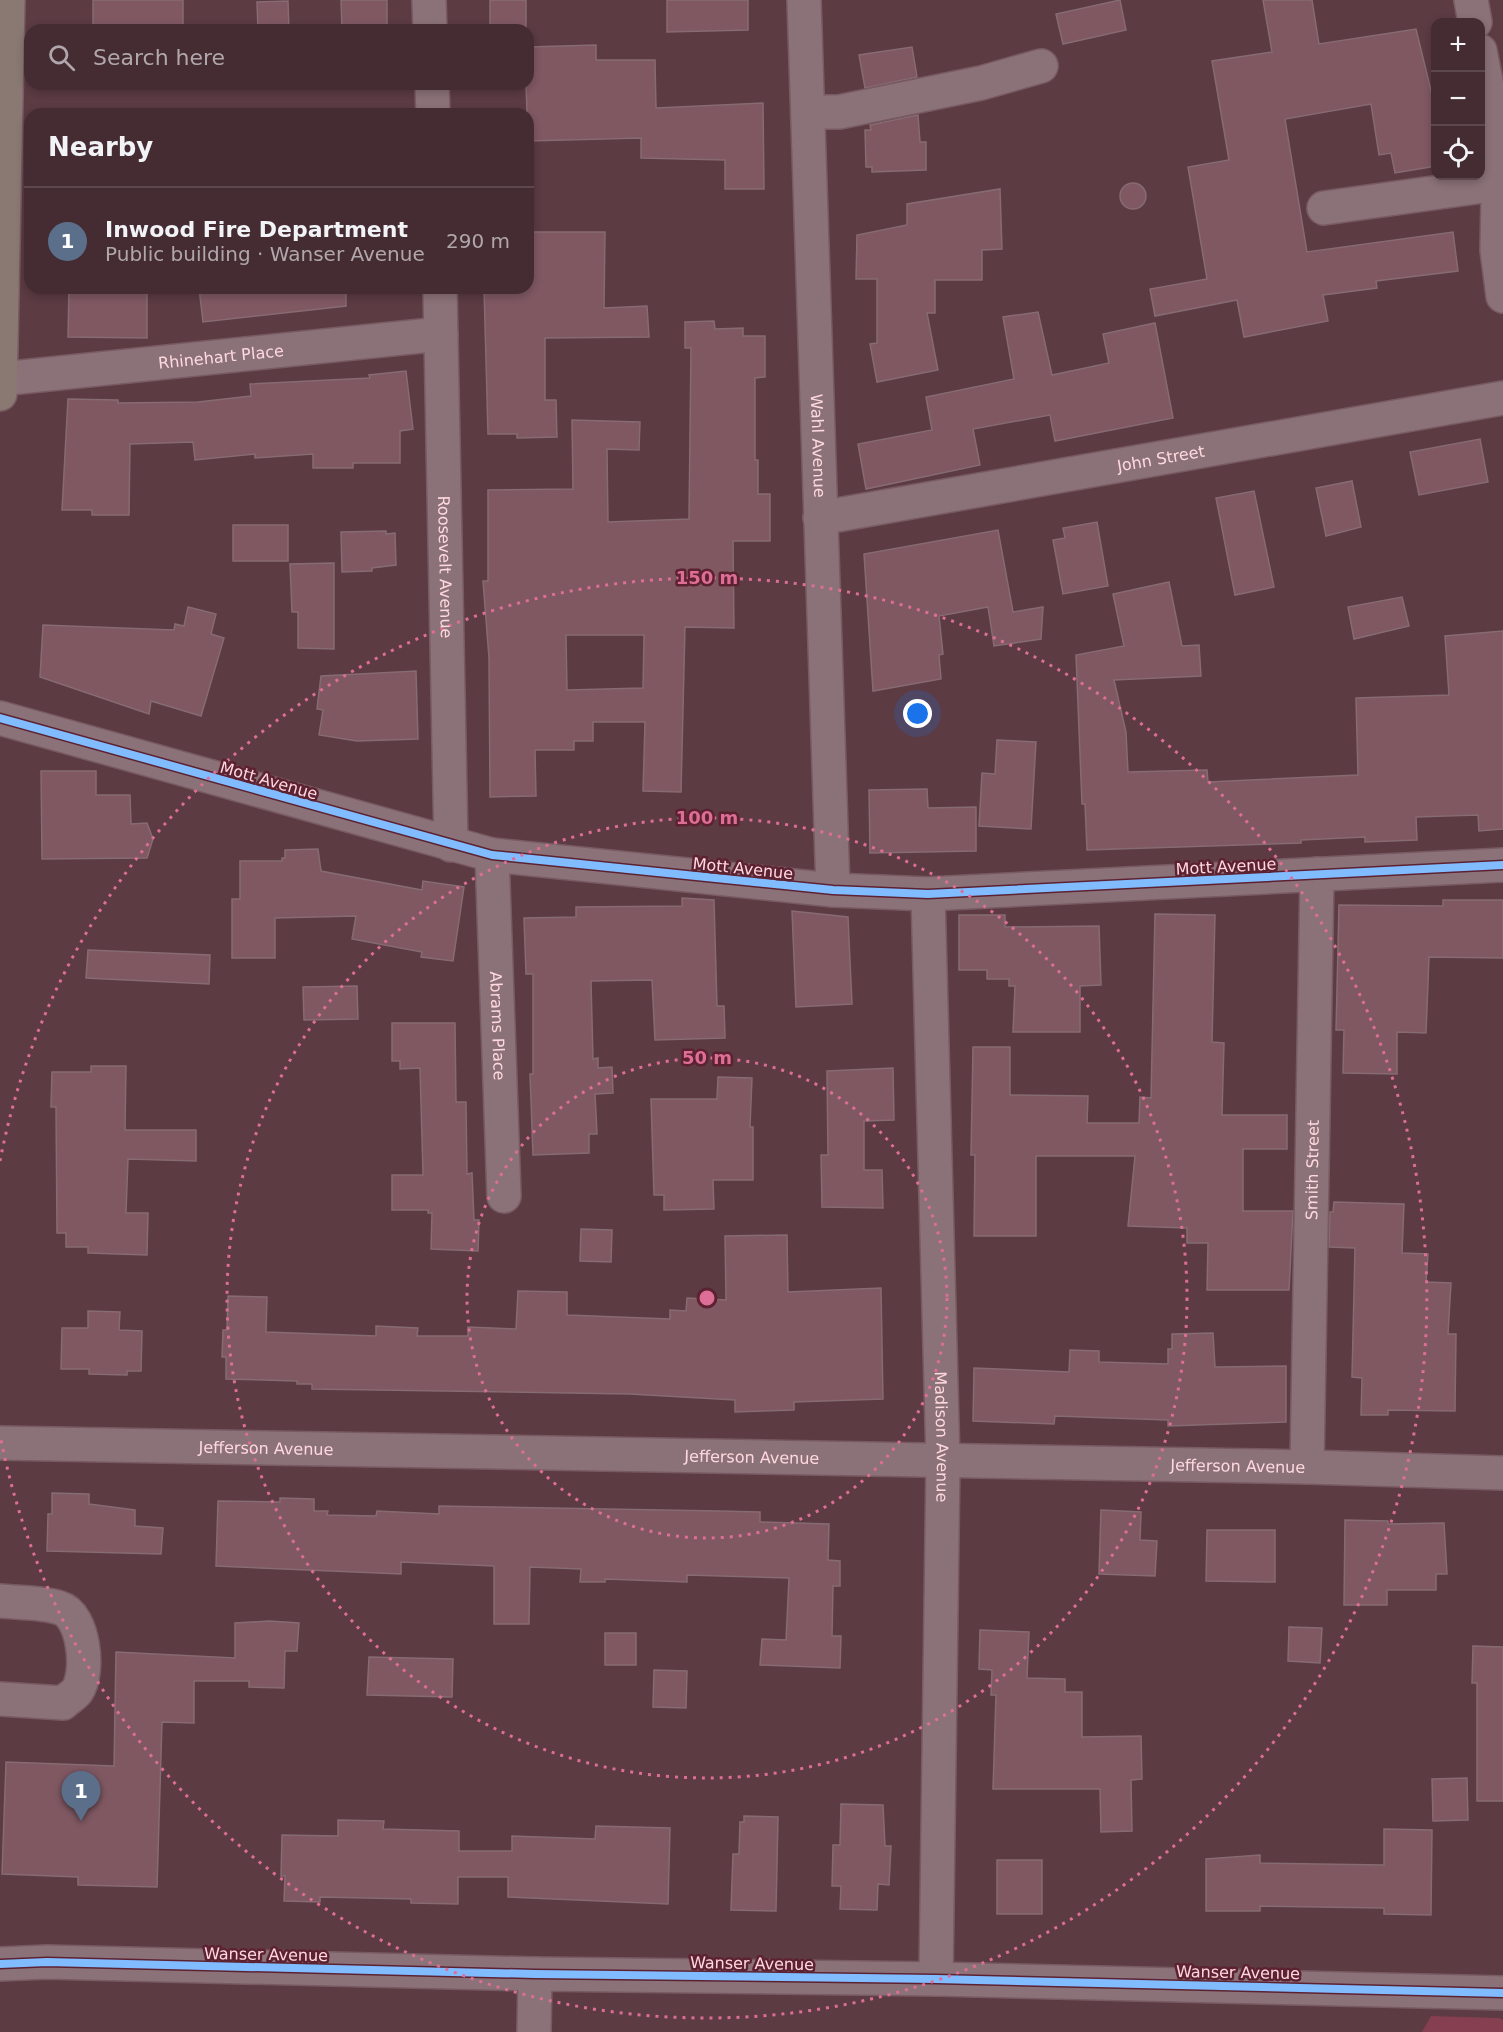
<!DOCTYPE html>
<meta charset="utf-8">
<style>
:root{--surface:#452c32;--page:#4f383e;--text:#f1f3f6;--muted:#b0a7ac;--line:#5d484d;--accent:#d6ab8b}
body{margin:0;font-family:"DejaVu Sans",sans-serif;background:var(--page);color:var(--text)}
.controls{position:absolute;right:18px;top:18px;display:grid;overflow:hidden;border-radius:12px;box-shadow:0 3px 9px #0003}
.controls button{width:54px;height:54px;display:grid;place-items:center;padding:0;border:0;border-bottom:2px solid var(--line);background:var(--surface);color:var(--text);font:30px sans-serif}
.you{position:absolute;left:918px;top:714px;width:21px;height:21px;margin:-15px;border:4px solid #fff;border-radius:50%;background:#1a73e8;box-shadow:0 0 0 9px #1a73e833}
.badge{display:grid;place-items:center;width:39px;height:39px;border-radius:50%;background:var(--accent);color:#fff;font-size:20px;font-weight:700}
.pin{position:absolute;translate:-50% -50px;filter:drop-shadow(0 2px 3px #0008)}
.pin::after{content:'';position:absolute;top:32px;width:21px;height:18px;background:inherit;clip-path:polygon(0 0,100% 0,50% 100%)}
.list{margin:0;padding:0;list-style:none}
h2{display:flex;justify-content:space-between;align-items:center;height:78px;margin:0;padding:0 24px;font-size:26px}
h2 small{font-size:20px;font-weight:400;color:var(--muted)}
.list li{display:grid;grid-template-columns:39px 1fr auto;gap:18px;align-items:center;box-sizing:border-box;height:108px;padding:0 24px;border-top:2px solid var(--line)}
.list b{display:block;font-size:22px;white-space:nowrap}
.list p{margin:0;font-size:20px;white-space:nowrap;color:var(--muted)}
.list em{font-size:20px;font-style:normal;color:var(--muted)}
.icon{flex:none;width:33px;height:33px;fill:none;stroke:currentColor;stroke-width:2;stroke-linecap:round;stroke-linejoin:round}
.map{position:relative;flex:none;width:1503px;height:2032px;overflow:hidden}
.search{position:absolute;background:var(--surface);box-shadow:0 3px 9px #0003;left:24px;top:24px;width:510px;height:66px;display:flex;align-items:center;gap:15px;box-sizing:border-box;padding:0 21px;border-radius:18px;color:var(--muted);font-size:22px}
.panel{position:absolute;background:var(--surface);box-shadow:0 3px 9px #0003;left:24px;top:108px;width:510px;height:186px;border-radius:18px}
.map>svg:first-child{display:block}
.green{fill:#863e51}
.building{fill:#7f5862;stroke:#876b72;stroke-width:1.5;fill-rule:evenodd}
.lines{fill:none;stroke-linecap:round;stroke-linejoin:round}
.minor-casing{stroke:#785a62;stroke-width:36}
.major-casing{stroke:#785a62;stroke-width:36}
.minor{stroke:#8b7278;stroke-width:33}
.major{stroke:#8a7973;stroke-width:33}
.cycleway-casing{stroke:#5d2232;stroke-width:11}
.cycleway{stroke:#80bcff;stroke-width:8}
.ring{fill:none;stroke:#dd6e96;stroke-width:3;stroke-dasharray:3 6}
.labels{text-anchor:middle;stroke-width:5;stroke-linejoin:round;paint-order:stroke}
.street-label{font-size:16px;fill:#ffd8df;stroke:#5d2232}
.centre{fill:#dd6e96;stroke:#5d2232;stroke-width:3}
.ring-label{font-size:18px;text-anchor:middle;font-weight:bold;fill:#dd6e96;stroke:#5d2232;stroke-width:5;stroke-linejoin:round;paint-order:stroke}
</style>
<div class="map">
<svg width="1503" height="2032" viewBox="0 0 1503 2032">
<rect width="100%" height="100%" fill="#5c3b43"/>
<path class="green" d="M 1431,2016 L 1499,2018 L 1503,2020 L 1503,2032 L 1422,2032 Z"/>
<path class="building" d="M 93,0 L 183,0 L 183,30 L 93,30 Z
M 341,0 L 387,0 L 387,28 L 342,30 Z
M 490,0 L 526,0 L 526,30 L 490,30 Z
M 667,0 L 748,0 L 748,30 L 667,32 Z
M 1120,0 L 1126,30 L 1063,44 L 1056,14 Z
M 1263,0 L 1312,0 L 1319,44 L 1416,29 L 1436,111 L 1436,166 L 1395,173 L 1391,153 L 1379,155 L 1371,104 L 1285,119 L 1307,252 L 1453,232 L 1458,271 L 1376,281 L 1377,288 L 1323,295 L 1328,321 L 1244,337 L 1237,300 L 1155,316 L 1150,289 L 1207,279 L 1188,167 L 1229,160 L 1212,61 L 1272,52 Z
M 288,1 L 289,30 L 258,30 L 257,2 Z
M 596,45 L 596,60 L 655,60 L 656,108 L 763,103 L 764,189 L 725,189 L 725,160 L 641,158 L 641,138 L 528,141 L 526,84 L 528,84 L 528,47 Z
M 912,47 L 917,77 L 865,88 L 859,55 Z
M 918,115 L 920,142 L 926,142 L 926,170 L 872,172 L 872,167 L 866,167 L 865,130 L 871,130 L 870,125 Z
M1120 196a13 13 0 1 1 26 0a13 13 0 1 1-26 0Z
M 1000,189 L 1002,249 L 982,250 L 982,280 L 935,280 L 935,313 L 927,313 L 938,370 L 877,382 L 870,344 L 877,343 L 877,279 L 856,279 L 857,235 L 907,225 L 907,204 Z
M 528,232 L 605,232 L 604,308 L 647,306 L 649,337 L 545,338 L 545,400 L 556,400 L 557,437 L 517,438 L 517,434 L 488,434 L 484,288 L 528,288 Z
M 69,288 L 147,288 L 147,338 L 68,337 Z
M 199,288 L 346,288 L 346,306 L 203,322 Z
M 1038,312 L 1052,375 L 1109,363 L 1103,334 L 1155,323 L 1173,418 L 1055,441 L 1050,415 L 973,429 L 980,465 L 866,489 L 858,444 L 932,430 L 926,397 L 1014,379 L 1003,317 Z
M 714,321 L 715,329 L 743,328 L 743,336 L 765,336 L 765,377 L 755,378 L 755,460 L 758,460 L 758,494 L 770,494 L 770,541 L 733,541 L 734,628 L 685,627 L 681,792 L 643,791 L 645,722 L 593,722 L 593,741 L 574,741 L 574,750 L 535,750 L 536,796 L 490,797 L 489,658 L 483,581 L 488,581 L 488,490 L 573,489 L 572,420 L 640,422 L 639,450 L 607,449 L 608,522 L 689,519 L 691,348 L 685,348 L 685,322 ZM 566,635 L 644,635 L 643,688 L 567,690 Z
M 406,371 L 413,429 L 400,431 L 400,463 L 353,463 L 353,468 L 313,468 L 313,454 L 255,458 L 255,454 L 195,460 L 193,442 L 130,444 L 129,515 L 92,515 L 92,510 L 62,510 L 68,399 L 118,400 L 118,403 L 198,402 L 251,396 L 250,384 L 370,378 L 369,375 Z
M 1480,439 L 1488,482 L 1419,495 L 1410,452 Z
M 1352,481 L 1361,527 L 1326,536 L 1316,488 Z
M 1254,491 L 1274,587 L 1235,595 L 1216,498 Z
M 1097,522 L 1108,586 L 1063,594 L 1053,540 L 1065,538 L 1063,528 Z
M 233,525 L 288,525 L 288,561 L 233,561 Z
M 998,530 L 1013,612 L 1043,607 L 1041,639 L 994,646 L 988,607 L 939,616 L 943,654 L 939,655 L 941,679 L 873,691 L 864,554 Z
M 386,531 L 386,534 L 395,533 L 396,565 L 372,568 L 372,571 L 342,572 L 341,532 Z
M 334,563 L 334,649 L 298,648 L 298,612 L 292,612 L 290,564 Z
M 1169,582 L 1182,646 L 1199,645 L 1201,676 L 1114,680 L 1126,732 L 1128,772 L 1207,770 L 1208,782 L 1358,775 L 1356,698 L 1449,695 L 1445,636 L 1503,631 L 1503,829 L 1479,831 L 1478,815 L 1416,817 L 1417,840 L 1365,842 L 1365,837 L 1301,840 L 1301,843 L 1087,850 L 1085,804 L 1082,804 L 1076,655 L 1124,646 L 1113,594 Z
M 1402,597 L 1409,626 L 1354,639 L 1348,607 Z
M 188,607 L 216,614 L 211,634 L 224,638 L 201,716 L 151,701 L 149,714 L 40,677 L 43,625 L 174,630 L 175,624 L 184,626 Z
M 416,671 L 418,739 L 357,741 L 319,735 L 323,710 L 317,709 L 321,676 Z
M 997,740 L 1036,742 L 1031,829 L 979,826 L 982,773 L 995,774 Z
M 41,771 L 96,771 L 96,795 L 130,795 L 131,824 L 147,823 L 153,839 L 147,858 L 42,859 Z
M 927,789 L 928,808 L 976,807 L 976,851 L 870,853 L 869,790 Z
M 318,849 L 321,871 L 422,890 L 423,881 L 464,887 L 453,961 L 421,957 L 422,952 L 352,939 L 356,916 L 275,918 L 275,958 L 232,958 L 232,899 L 240,899 L 240,861 L 282,861 L 282,858 L 285,858 L 285,850 Z
M 682,898 L 714,900 L 717,1006 L 724,1006 L 725,1038 L 655,1040 L 652,980 L 591,981 L 593,1059 L 598,1058 L 598,1068 L 612,1067 L 613,1093 L 595,1094 L 597,1134 L 589,1134 L 589,1153 L 533,1155 L 530,1074 L 533,1074 L 533,974 L 526,974 L 524,918 L 576,917 L 576,907 L 682,906 Z
M 1443,900 L 1503,900 L 1503,958 L 1429,957 L 1426,1033 L 1397,1032 L 1397,1074 L 1343,1073 L 1344,1030 L 1336,1030 L 1339,905 L 1443,906 Z
M 792,911 L 848,917 L 852,1004 L 796,1007 Z
M 1155,914 L 1215,915 L 1212,1042 L 1224,1043 L 1222,1115 L 1287,1115 L 1287,1149 L 1243,1149 L 1243,1211 L 1293,1211 L 1289,1290 L 1207,1290 L 1208,1243 L 1187,1243 L 1187,1228 L 1128,1226 L 1135,1156 L 1036,1156 L 1036,1236 L 974,1236 L 975,1155 L 971,1155 L 973,1047 L 1010,1047 L 1010,1095 L 1088,1096 L 1087,1123 L 1139,1123 L 1140,1097 L 1151,1098 Z
M 959,915 L 1005,915 L 1005,927 L 1099,926 L 1101,985 L 1080,986 L 1080,1032 L 1013,1032 L 1015,986 L 1009,986 L 1009,979 L 987,979 L 987,970 L 959,970 Z
M 88,950 L 210,955 L 209,984 L 86,978 Z
M 357,986 L 358,1019 L 304,1020 L 303,987 Z
M 392,1023 L 455,1023 L 456,1102 L 466,1102 L 467,1174 L 472,1173 L 474,1220 L 479,1220 L 478,1251 L 431,1249 L 432,1213 L 428,1213 L 428,1210 L 392,1210 L 392,1175 L 423,1175 L 420,1068 L 400,1069 L 400,1061 L 392,1061 Z
M 91,1066 L 126,1066 L 125,1130 L 196,1130 L 196,1161 L 128,1159 L 126,1213 L 148,1213 L 147,1255 L 88,1253 L 88,1247 L 66,1247 L 66,1233 L 57,1233 L 56,1107 L 51,1107 L 52,1072 L 91,1072 Z
M 893,1068 L 894,1120 L 864,1121 L 864,1170 L 882,1170 L 883,1208 L 822,1207 L 821,1155 L 828,1155 L 827,1071 Z
M 718,1077 L 752,1078 L 750,1127 L 753,1127 L 753,1180 L 713,1180 L 714,1209 L 664,1210 L 664,1195 L 654,1195 L 651,1099 L 717,1099 Z
M 1334,1202 L 1404,1204 L 1402,1253 L 1428,1254 L 1426,1282 L 1451,1283 L 1448,1334 L 1456,1334 L 1455,1411 L 1388,1410 L 1388,1415 L 1361,1415 L 1362,1378 L 1352,1377 L 1355,1248 L 1329,1247 L 1330,1212 L 1333,1212 Z
M 581,1229 L 612,1230 L 611,1262 L 580,1261 Z
M 787,1235 L 788,1292 L 881,1288 L 883,1399 L 794,1402 L 794,1410 L 735,1412 L 735,1400 L 630,1394 L 312,1389 L 312,1384 L 297,1384 L 297,1381 L 226,1379 L 226,1357 L 222,1357 L 223,1330 L 227,1330 L 228,1296 L 267,1297 L 266,1332 L 376,1336 L 376,1326 L 418,1328 L 417,1336 L 468,1336 L 468,1327 L 516,1329 L 518,1291 L 567,1292 L 567,1315 L 670,1319 L 670,1310 L 686,1311 L 687,1298 L 726,1300 L 725,1236 Z
M 88,1311 L 120,1312 L 119,1330 L 142,1331 L 141,1371 L 127,1371 L 127,1375 L 89,1374 L 89,1369 L 61,1369 L 62,1328 L 88,1328 Z
M 1213,1333 L 1215,1367 L 1286,1366 L 1286,1422 L 1168,1426 L 1168,1420 L 1055,1416 L 1054,1424 L 973,1421 L 974,1368 L 1069,1372 L 1070,1350 L 1099,1351 L 1099,1362 L 1168,1364 L 1168,1349 L 1172,1349 L 1172,1334 Z
M 52,1493 L 89,1494 L 89,1504 L 135,1510 L 135,1526 L 163,1528 L 161,1554 L 47,1551 L 48,1514 L 52,1514 Z
M 280,1498 L 314,1499 L 314,1511 L 328,1511 L 327,1515 L 376,1516 L 377,1511 L 439,1514 L 439,1506 L 719,1511 L 760,1512 L 760,1522 L 829,1524 L 828,1560 L 840,1561 L 840,1586 L 833,1586 L 832,1636 L 841,1636 L 840,1668 L 760,1665 L 762,1639 L 786,1640 L 789,1578 L 687,1575 L 687,1582 L 605,1579 L 605,1582 L 580,1582 L 581,1569 L 530,1567 L 529,1624 L 494,1624 L 494,1566 L 401,1562 L 401,1574 L 216,1566 L 218,1501 L 280,1502 Z
M 1101,1510 L 1141,1512 L 1140,1540 L 1157,1541 L 1155,1576 L 1099,1574 Z
M 1345,1520 L 1388,1521 L 1388,1524 L 1444,1523 L 1447,1574 L 1436,1574 L 1436,1590 L 1387,1590 L 1387,1605 L 1344,1605 Z
M 1207,1530 L 1275,1530 L 1275,1582 L 1206,1581 Z
M 269,1621 L 299,1623 L 297,1651 L 285,1651 L 284,1688 L 249,1687 L 249,1681 L 194,1681 L 194,1723 L 162,1722 L 157,1887 L 78,1885 L 78,1877 L 2,1874 L 6,1762 L 114,1766 L 116,1652 L 235,1658 L 235,1623 Z
M 1289,1627 L 1322,1628 L 1320,1663 L 1288,1661 Z
M 980,1630 L 1029,1632 L 1027,1678 L 1065,1679 L 1065,1692 L 1082,1692 L 1082,1737 L 1141,1736 L 1142,1779 L 1131,1780 L 1132,1831 L 1101,1832 L 1100,1789 L 993,1789 L 996,1695 L 991,1695 L 992,1670 L 979,1669 Z
M 605,1633 L 636,1633 L 636,1665 L 605,1665 Z
M 1473,1646 L 1503,1647 L 1503,1801 L 1477,1801 L 1477,1683 L 1472,1683 Z
M 369,1657 L 453,1659 L 452,1697 L 367,1695 Z
M 654,1670 L 687,1671 L 686,1708 L 653,1707 Z
M 1467,1778 L 1468,1820 L 1433,1821 L 1432,1779 Z
M 841,1804 L 883,1805 L 885,1846 L 891,1846 L 889,1885 L 878,1884 L 877,1910 L 840,1909 L 841,1886 L 832,1886 L 833,1845 L 840,1845 Z
M 744,1816 L 778,1817 L 776,1911 L 731,1910 L 733,1854 L 739,1854 L 740,1822 L 744,1822 Z
M 338,1820 L 384,1821 L 383,1829 L 459,1831 L 459,1851 L 512,1851 L 512,1836 L 595,1839 L 596,1826 L 670,1828 L 668,1904 L 508,1897 L 508,1877 L 458,1877 L 458,1904 L 411,1903 L 411,1899 L 320,1897 L 320,1902 L 284,1901 L 285,1876 L 281,1876 L 282,1835 L 338,1836 Z
M 1384,1829 L 1432,1830 L 1431,1915 L 1384,1914 L 1384,1908 L 1260,1906 L 1260,1911 L 1206,1911 L 1206,1859 L 1260,1855 L 1260,1863 L 1384,1865 Z
M 997,1860 L 1042,1860 L 1042,1914 L 997,1914 Z"/>
<g class="lines">
<g class="minor-casing">
<g id="minor">
<path d="M 429,0 L 430,30"/>
<path id="s1" d="M 804,0 L 833,890"/>
<path d="M 1471,0 L 1475,22"/>
<path d="M 1480,51 L 1499,148 L 1497,250 L 1503,296"/>
<path d="M 432,84 L 433,114"/>
<path d="M 808,112 L 839,112 L 981,83 L 1041,66"/>
<path d="M 1324,208 L 1498,184"/>
<path id="s2" d="M 440,288 L 451,845"/>
<path id="s3" d="M 0,379 L 441,334"/>
<path id="s4" d="M 820,518 L 1503,398"/>
<path d="M 0,718 L 492,855 L 833,890 L 928,894 L 1503,865"/>
<path id="s5" d="M 492,855 L 504,1196"/>
<path id="s6" d="M 928,894 L 943,1461 L 936,1979"/>
<path id="s7" d="M 0,1443 L 1307,1467 L 1503,1473"/>
<path id="s8" d="M 1307,1467 L 1317,874"/>
<path d="M 0,1601 C 19,1603 42,1602 60,1608 C 84,1615 90,1672 77,1691 C 74,1695 67,1699 63,1703 L 0,1699"/>
<path d="M 0,1964 L 47,1962 L 535,1974 L 936,1979 L 1503,1993"/>
<path d="M 534,2032 L 535,1974"/>
</g>
</g>
<g class="major-casing">
<path id="major" d="M 0,394 L 8,0"/>
</g>
<use href="#minor" class="minor"/>
<use href="#major" class="major"/>
<g class="cycleway-casing">
<path id="cycleway" d="M 0,718 L 492,855 L 833,890 L 928,894 L 1503,865
M 0,1964 L 47,1962 L 535,1974 L 936,1979 L 1503,1993"/>
</g>
<use href="#cycleway" class="cycleway"/>
</g>
<g class="ring">
<circle cx="707" cy="1298" r="240"/>
<circle cx="707" cy="1298" r="480"/>
<path d="M0 1161A720 720 0 1 1 0 1435"/>
</g>
<g class="labels">
<g class="street-label">
<text dy="6" stroke="none"><textPath href="#s3" startOffset="222">Rhinehart Place</textPath></text>
<text dy="6" stroke="none"><textPath href="#s1" startOffset="446">Wahl Avenue</textPath></text>
<text dy="6" stroke="none"><textPath href="#s4" startOffset="346">John Street</textPath></text>
<text dy="6" stroke="none"><textPath href="#s2" startOffset="279">Roosevelt Avenue</textPath></text>
<text transform="translate(269 780) rotate(16)" y="6">Mott Avenue</text>
<text transform="translate(1226 866) rotate(-3)" y="6">Mott Avenue</text>
<text transform="translate(743 868) rotate(6)" y="6">Mott Avenue</text>
<text dy="6" stroke="none"><textPath href="#s5" startOffset="171">Abrams Place</textPath></text>
<text dy="6" stroke="none"><textPath href="#s8" startOffset="297">Smith Street</textPath></text>
<text dy="6" stroke="none"><textPath href="#s6" startOffset="543">Madison Avenue</textPath></text>
<text dy="6" stroke="none"><textPath href="#s7" startOffset="266">Jefferson Avenue</textPath></text>
<text dy="6" stroke="none"><textPath href="#s7" startOffset="752">Jefferson Avenue</textPath></text>
<text dy="6" stroke="none"><textPath href="#s7" startOffset="1238">Jefferson Avenue</textPath></text>
<text transform="translate(266 1954) rotate(1)" y="6">Wanser Avenue</text>
<text transform="translate(752 1963) rotate(1)" y="6">Wanser Avenue</text>
<text transform="translate(1238 1972) rotate(1)" y="6">Wanser Avenue</text>
</g>
</g>
<circle cx="707" cy="1298" r="9" class="centre"/>
<g class="ring-label">
<text x="707" y="584">150 m</text>
<text x="707" y="824">100 m</text>
<text x="707" y="1064">50 m</text>
</g>
</svg>
<div class="controls">
<button>+</button>
<button>−</button>
<button><svg class="icon" aria-label="locate" viewBox="0 0 24 24"><circle cx="12" cy="12" r="6"/><path d="M12 2v4M12 18v4M2 12h4M18 12h4"/></svg></button>
</div>
<div class="you"></div>
<div class="pin badge" style="left:81px;top:1821px;background:#5c6f8a">1</div>
<div class="search"><svg class="icon" aria-label="search" viewBox="0 0 24 24"><circle cx="10" cy="10" r="6"/><path d="M15 15l6 6"/></svg>Search here</div>
<section class="panel">
<h2>Nearby<small></small></h2>
<ul class="list">
<li><span class="badge" style="background:#5c6f8a">1</span><div><b>Inwood Fire Department</b><p>Public building · Wanser Avenue</p></div><em>290 m</em></li>
</ul>
</section>
</div>
